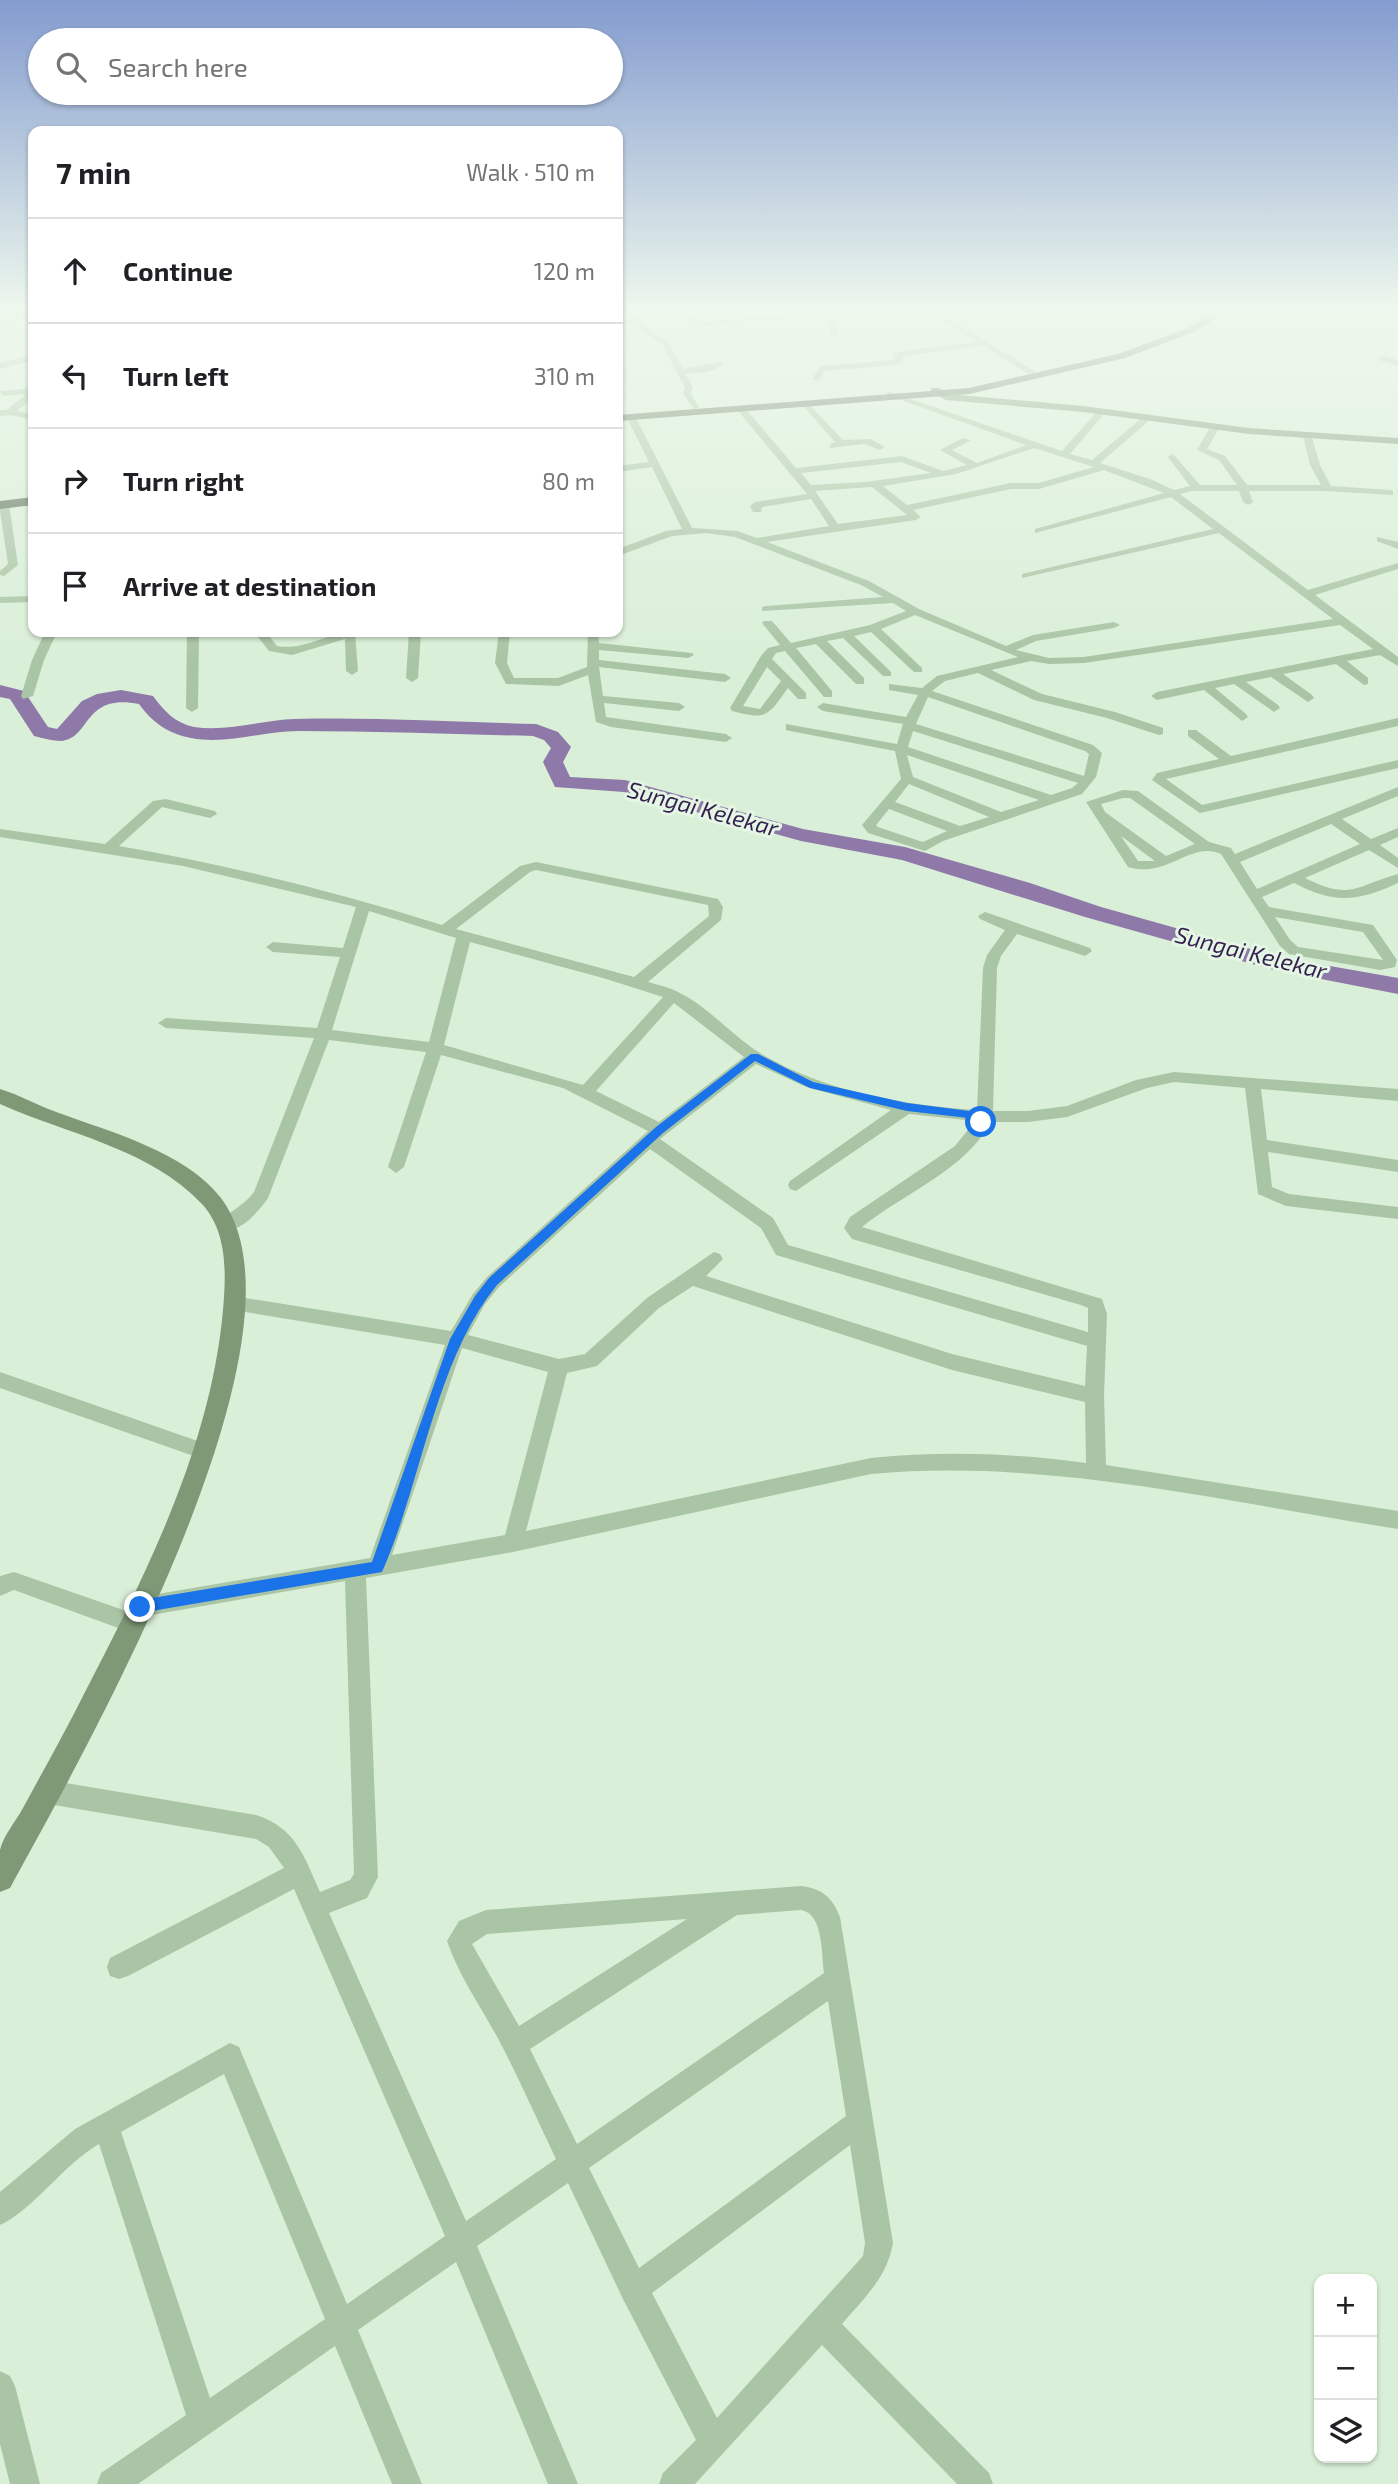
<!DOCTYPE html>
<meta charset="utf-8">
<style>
:root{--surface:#fff;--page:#f2f2f2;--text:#202124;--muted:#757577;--line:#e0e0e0}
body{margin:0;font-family:"Exo 2",sans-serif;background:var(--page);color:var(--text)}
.controls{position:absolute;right:21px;bottom:21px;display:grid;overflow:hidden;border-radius:14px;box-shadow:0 2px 5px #0004}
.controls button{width:63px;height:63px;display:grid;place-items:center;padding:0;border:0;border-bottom:2px solid var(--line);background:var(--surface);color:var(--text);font:35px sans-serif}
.stop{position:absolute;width:21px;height:21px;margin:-16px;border:5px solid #1a73e8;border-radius:50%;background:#fff}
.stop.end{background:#1a73e8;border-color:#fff;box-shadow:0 2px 7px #0008}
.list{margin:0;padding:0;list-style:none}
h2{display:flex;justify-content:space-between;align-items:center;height:91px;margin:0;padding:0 28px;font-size:30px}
h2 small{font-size:23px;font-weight:400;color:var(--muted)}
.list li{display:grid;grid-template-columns:46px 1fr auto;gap:21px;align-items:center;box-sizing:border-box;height:105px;padding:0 28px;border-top:2px solid var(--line)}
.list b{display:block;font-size:26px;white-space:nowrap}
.list em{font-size:23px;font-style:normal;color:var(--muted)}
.icon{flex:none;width:38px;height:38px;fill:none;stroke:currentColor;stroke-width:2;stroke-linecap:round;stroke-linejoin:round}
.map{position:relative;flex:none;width:1398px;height:2484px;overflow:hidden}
.search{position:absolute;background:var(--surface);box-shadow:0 2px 5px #0004;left:28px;top:28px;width:595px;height:77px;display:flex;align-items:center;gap:18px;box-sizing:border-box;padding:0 24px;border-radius:38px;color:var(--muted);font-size:26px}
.panel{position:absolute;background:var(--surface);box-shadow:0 2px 5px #0004;left:28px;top:126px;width:595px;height:511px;border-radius:14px}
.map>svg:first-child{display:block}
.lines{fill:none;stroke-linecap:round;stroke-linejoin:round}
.river{fill:#8e79a9;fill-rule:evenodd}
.street{fill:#aac5a5;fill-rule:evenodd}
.secondary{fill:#7f9977;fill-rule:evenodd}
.primary{fill:#5f7358;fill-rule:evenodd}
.rail{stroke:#293226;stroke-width:2.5;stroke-dasharray:1 2.5;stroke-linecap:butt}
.route{fill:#1a73e8}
.labels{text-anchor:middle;stroke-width:6;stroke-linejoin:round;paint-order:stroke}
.far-water-label{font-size:23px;font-style:italic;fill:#351f50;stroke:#e5f7e4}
</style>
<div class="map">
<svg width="1398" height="2484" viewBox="0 0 1398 2484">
<rect width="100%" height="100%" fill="#daefd8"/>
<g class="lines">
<path class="river" d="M 0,685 L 24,691 L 48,727 L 57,729 L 82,701 L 97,694 L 121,690 L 153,696 C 164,711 175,723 194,727 C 228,732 262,720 295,719 C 375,717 456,722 536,724 L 558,732 L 571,747 L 563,762 L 570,777 L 625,780 L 803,829 L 905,847 L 1030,883 L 1101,907 L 1279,957 L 1398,978 L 1398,994 L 1270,969 L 1085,917 L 902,860 L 801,841 L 624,792 L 555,787 L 543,762 L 551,748 L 544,740 L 533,736 C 455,734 376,731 298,731 C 262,731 227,745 191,738 C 167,733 153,723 139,704 C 82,693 92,738 61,741 C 53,741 42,738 34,736 L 10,699 L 0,697 Z"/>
<path class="street" d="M 0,310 L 7,310 L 0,313 Z
M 657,310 L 681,310 L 703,322 L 733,318 L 828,314 L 835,317 L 839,336 L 835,338 L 831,336 L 827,318 L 733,322 L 702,327 L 670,311 L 638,322 L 668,341 L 683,369 L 720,362 L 724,365 L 707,372 L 686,374 L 693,388 L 691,394 L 699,407 L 695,410 L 683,394 L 685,388 L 662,344 L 630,324 L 618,327 L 618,322 Z
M 926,310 L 936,310 L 1036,372 L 1029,374 L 983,346 L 903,356 L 903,362 L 896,365 L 824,371 L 819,381 L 812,379 L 821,366 L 894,360 L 894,354 L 901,351 L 976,342 Z
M 1173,310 L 1194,310 L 1211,315 L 1207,317 Z
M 33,355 L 33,360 L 0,369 L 0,363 Z
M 1381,355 L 1398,360 L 1398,366 L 1378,360 Z
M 33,388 L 33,397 L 17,411 L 33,414 L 33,420 L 10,415 L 0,416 L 0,410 L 7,410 L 26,394 L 3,396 L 0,391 Z
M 887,391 L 1062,451 L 1099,409 L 1105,409 L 1105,413 L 1070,454 L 1092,460 L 1145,415 L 1151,415 L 1151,419 L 1100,463 L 1150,479 L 1174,490 L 1190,486 L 1168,457 L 1173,454 L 1200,485 L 1237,485 L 1219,460 L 1197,450 L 1210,427 L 1215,424 L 1220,427 L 1207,449 L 1225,456 L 1247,485 L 1321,485 L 1310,465 L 1303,436 L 1311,434 L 1320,465 L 1331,486 L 1390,490 L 1393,491 L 1393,495 L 1324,491 L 1249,491 L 1253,502 L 1248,505 L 1243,502 L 1239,491 L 1192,491 L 1180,494 L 1308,590 L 1398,563 L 1398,569 L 1315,595 L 1398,657 L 1398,666 L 1380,655 L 1347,661 L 1368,678 L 1368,684 L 1364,685 L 1336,664 L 1283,674 L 1312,695 L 1314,698 L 1308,702 L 1271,677 L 1246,682 L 1278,705 L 1280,708 L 1274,712 L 1234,684 L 1215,688 L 1246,714 L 1248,717 L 1242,721 L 1204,690 L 1157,700 L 1151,696 L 1157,692 L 1373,649 L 1340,625 L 1084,663 L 1049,664 L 1031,661 L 991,670 L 1042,694 L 1115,712 L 1163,728 L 1163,734 L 1159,735 L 1107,718 L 1034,700 L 978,673 L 945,681 L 932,691 L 1093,745 L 1102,753 L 1096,777 L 1082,794 L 943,841 L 925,851 L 868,833 L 862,825 L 901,779 L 895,751 L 790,731 L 786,730 L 786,724 L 897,744 L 903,724 L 823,711 L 817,707 L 823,703 L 906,717 L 918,695 L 889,690 L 889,684 L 922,688 L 937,676 L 1018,657 L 915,615 L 881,629 L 922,668 L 922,672 L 914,672 L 871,632 L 854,636 L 891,672 L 891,676 L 883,676 L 843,638 L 827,641 L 864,678 L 864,684 L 856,684 L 816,644 L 796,648 L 832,691 L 832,697 L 824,697 L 785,651 L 776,653 L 772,659 L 806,693 L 806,699 L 798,699 L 788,688 C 767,717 767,720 732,711 L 730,708 L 761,656 L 768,648 L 780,645 L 762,623 L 764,621 L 772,621 L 791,643 L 870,625 L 906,611 L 893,603 L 762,611 L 762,607 L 766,606 L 883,597 L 861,585 L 735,537 L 706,533 L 672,536 L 618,556 L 618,549 L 666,531 L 682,529 L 652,467 L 618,472 L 618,466 L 649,462 L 627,418 L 635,416 L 692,528 L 737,531 L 757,538 L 829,526 L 811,499 L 762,507 L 761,512 L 753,512 L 750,506 L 755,502 L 807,494 L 739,412 L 739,408 L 745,408 L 796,468 L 902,456 L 943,471 L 967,465 L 940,450 L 963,438 L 971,440 L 952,450 L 977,463 L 1026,445 L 887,395 ZM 1034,448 L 1094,467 L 1039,483 L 1011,483 L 907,505 L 883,486 L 956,474 ZM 901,462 L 931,473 L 865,482 L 811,485 L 801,473 ZM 1104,470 L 1164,493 L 1035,529 L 1035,533 L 1171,497 L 1213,529 L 1022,574 L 1022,578 L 1219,533 L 1333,619 L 1084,657 L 1049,658 L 1016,650 L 1036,641 L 1114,628 L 1120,625 L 1114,622 L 1033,635 L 1006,646 L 919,609 L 869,581 L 767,542 L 916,520 L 921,517 L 913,510 L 1011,489 L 1039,489 ZM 872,487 L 907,515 L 838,524 L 815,491 ZM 767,667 L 781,681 L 760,709 L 743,706 ZM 928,697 L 1085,751 L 1089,754 L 1084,776 L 916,724 ZM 913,731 L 1078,783 L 1072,788 L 1051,795 L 908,747 ZM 907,755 L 1039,800 L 1001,812 L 913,777 ZM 909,784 L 989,817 L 960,826 L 895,802 ZM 889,809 L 947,831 L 923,842 L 878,827 L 876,825 Z
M 807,402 L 843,440 L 870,439 L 885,447 L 880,450 L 864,444 L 830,448 L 830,444 L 835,442 L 804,407 L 803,405 Z
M 618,407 L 623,410 L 622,415 L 618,415 Z
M 4,501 L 9,504 L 18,565 L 4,576 L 0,575 L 0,571 L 8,564 L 0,511 L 0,503 Z
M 1377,537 L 1398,542 L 1398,549 L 1377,541 Z
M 33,596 L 33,602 L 0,603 L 0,597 Z
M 45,632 L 57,632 L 44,660 L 33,696 L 23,699 L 21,696 L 32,660 Z
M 187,632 L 199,632 L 198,708 L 192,712 L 186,708 Z
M 254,632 L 266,632 L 277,646 C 304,651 328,632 355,632 L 358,671 L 352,675 L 346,671 L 345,639 L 292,655 L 269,651 Z
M 409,632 L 421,632 L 418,678 L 412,682 L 406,678 Z
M 499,632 L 510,632 L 507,663 L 514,678 L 558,678 L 587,667 L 588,632 L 598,632 L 599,643 L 692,653 L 694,655 L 688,658 L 599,650 L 599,660 L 725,674 L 731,678 L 725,682 L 599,667 L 603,696 L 679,703 L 685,707 L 679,711 L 604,703 L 606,717 L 726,734 L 732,738 L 726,742 L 611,727 L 596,722 L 588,675 L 559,686 L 506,684 L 495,663 Z
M 1398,718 L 1398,726 L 1166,779 L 1202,805 L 1398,760 L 1398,768 L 1200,813 L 1152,780 L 1157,773 L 1219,759 L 1188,736 L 1188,730 L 1196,730 L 1231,756 Z
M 1398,787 L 1398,796 L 1342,819 L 1371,839 L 1398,828 L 1398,837 L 1380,845 L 1398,858 L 1398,868 L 1369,850 L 1305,878 C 1351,901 1355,886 1398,874 L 1398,883 C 1357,902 1334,904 1294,883 L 1262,897 L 1269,907 L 1373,925 L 1397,960 L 1395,967 L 1380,970 L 1289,954 L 1280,946 L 1221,854 C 1191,840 1167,879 1128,867 L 1086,802 L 1123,790 L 1138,791 L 1209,842 L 1231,848 L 1235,854 ZM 1123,798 L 1130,798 L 1195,844 L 1166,856 L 1105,812 L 1101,804 ZM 1331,824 L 1360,844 L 1257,889 L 1240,862 ZM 1121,836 L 1155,861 L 1138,861 ZM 1275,917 L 1363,932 L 1383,960 L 1298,947 L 1290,940 Z
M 166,799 L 215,811 L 217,814 L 210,818 L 162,807 L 119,846 C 229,865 336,892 442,925 L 520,866 L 536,862 L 718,899 L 723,907 L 721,920 L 648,982 C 658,985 669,987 678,992 C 709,1007 731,1035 760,1053 C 825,1092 903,1105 977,1110 L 983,968 L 987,955 L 1005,930 L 980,919 L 978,916 L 985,912 L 1090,948 L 1092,951 L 1085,956 L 1017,934 L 1001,956 L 997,968 L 993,1111 L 1028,1111 L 1067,1106 L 1136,1080 L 1174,1072 L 1398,1089 L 1398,1101 L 1261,1089 L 1267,1140 L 1398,1160 L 1398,1172 L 1268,1152 L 1272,1187 L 1289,1194 L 1398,1207 L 1398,1219 L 1286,1206 L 1258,1194 L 1245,1088 L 1174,1082 L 1147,1088 L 1067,1117 L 1028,1122 L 990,1122 C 969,1168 901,1195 862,1227 L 1102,1299 L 1107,1314 L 1104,1396 L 1106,1465 L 1398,1511 L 1398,1529 C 1224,1502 1048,1458 871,1474 L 513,1552 L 366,1578 L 378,1877 L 367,1898 L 329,1913 L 466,2221 L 556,2159 C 538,2122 521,2083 502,2046 C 484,2011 460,1979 447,1941 L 459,1921 L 486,1910 L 801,1886 C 823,1889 832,1897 840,1917 L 893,2243 C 887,2278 864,2298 842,2324 L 989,2473 L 993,2484 L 957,2484 L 822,2345 L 695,2484 L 659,2484 L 663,2473 L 696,2440 L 623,2299 L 568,2183 L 477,2246 L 578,2484 L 548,2484 L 456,2262 L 358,2330 L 422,2484 L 392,2484 L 335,2346 L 138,2484 L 97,2484 L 101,2473 L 186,2415 L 99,2144 C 65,2163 31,2212 0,2225 L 0,2192 L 75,2129 L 230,2043 L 239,2047 L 347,2304 L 445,2236 L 294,1889 L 128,1976 L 119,1979 L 110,1976 L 107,1967 L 110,1958 L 284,1868 L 269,1847 L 256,1839 L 48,1804 L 40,1800 L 36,1792 L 40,1784 L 48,1780 L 256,1815 C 296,1828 304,1856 320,1892 L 350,1880 L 354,1874 L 345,1581 L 140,1617 L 143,1623 L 140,1630 L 132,1633 L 14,1590 L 0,1596 L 0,1576 L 14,1572 L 132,1613 L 129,1607 L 132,1600 L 140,1597 L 370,1558 L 445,1345 L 233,1310 L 227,1308 L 224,1303 L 227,1298 L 233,1296 L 451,1331 L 473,1294 L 487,1277 L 648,1131 L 563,1088 L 441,1055 L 404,1167 L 396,1173 L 388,1167 L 426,1052 L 329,1040 L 268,1198 C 259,1211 239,1235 221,1230 L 218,1225 C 227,1212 244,1206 254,1192 L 314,1038 L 166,1028 L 158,1023 L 166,1018 L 317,1028 L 340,957 L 273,952 L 266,947 L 273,942 L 343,948 L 356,907 L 183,866 L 0,837 L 0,829 L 105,844 L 153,801 ZM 536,870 L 708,905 L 709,916 L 634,977 L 456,929 L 530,872 ZM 369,911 L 456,938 L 429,1042 L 332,1030 ZM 470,942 L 603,978 L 663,997 L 583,1085 L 444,1045 ZM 674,1003 L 744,1057 L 659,1122 L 596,1091 ZM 756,1064 L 806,1087 L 891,1110 L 790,1181 L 788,1185 L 790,1189 L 796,1191 L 909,1114 L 975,1121 L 955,1146 L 850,1217 L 844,1228 L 852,1239 L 1081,1305 L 1088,1308 L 1088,1332 L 788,1245 L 773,1218 L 660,1139 ZM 650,1149 L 761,1228 L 776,1255 L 1087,1346 L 1085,1386 L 952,1354 L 706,1276 L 723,1259 L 720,1254 L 714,1252 L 647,1298 L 585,1354 L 559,1359 L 468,1335 L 485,1304 L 499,1287 ZM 693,1286 L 952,1370 L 1085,1402 L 1086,1463 C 1014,1453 943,1451 871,1458 L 526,1531 L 567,1373 L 597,1366 L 659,1308 ZM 462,1348 L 548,1372 L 505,1535 L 392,1555 ZM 801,1910 C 824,1914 821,1954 824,1973 L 577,2144 L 530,2049 L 737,1915 ZM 687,1919 L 519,2026 L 472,1944 L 487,1934 ZM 828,2001 L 846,2116 L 639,2268 L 589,2168 ZM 224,2074 L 325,2319 L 210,2398 L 121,2132 ZM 850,2145 L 865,2243 L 863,2256 L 717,2418 L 652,2293 Z
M 0,1372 L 212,1446 L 215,1452 L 212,1458 L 205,1460 L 0,1388 Z
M 0,2371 L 10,2376 L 15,2386 L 40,2484 L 10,2484 L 0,2444 Z"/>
<path class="secondary" d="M 931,388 L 939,388 L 949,394 L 1083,406 L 1249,428 L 1398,438 L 1398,444 L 1249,434 L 1083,412 L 946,400 L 931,392 Z
M 0,1089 C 20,1095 39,1106 59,1113 C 110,1132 186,1152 221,1198 C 323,1334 82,1756 10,1888 L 0,1892 C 0,1879 0,1862 0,1850 C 3,1836 16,1821 23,1808 C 43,1771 64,1734 83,1696 C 145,1576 211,1447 223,1310 C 226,1275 228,1232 202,1204 C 151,1149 67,1134 0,1104 Z"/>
<path class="primary" d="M 1216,310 L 1228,310 L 1194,332 L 1125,358 L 969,394 L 618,421 L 618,415 L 969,388 L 1118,354 L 1188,328 Z
M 33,497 L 33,505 L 0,509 L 0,501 Z"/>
<path class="rail" d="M 0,326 L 33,313"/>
</g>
<linearGradient id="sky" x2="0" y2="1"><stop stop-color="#849ccf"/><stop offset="0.47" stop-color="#eef8ed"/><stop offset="1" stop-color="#eef8ed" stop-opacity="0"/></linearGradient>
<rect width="1398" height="658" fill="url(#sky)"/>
<path class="route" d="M 751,1054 L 758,1054 L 813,1082 L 907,1103 L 985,1113 L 991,1116 L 981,1125 L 976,1122 L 977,1119 L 907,1111 L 810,1088 L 755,1061 L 663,1133 L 497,1285 C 435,1361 422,1482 382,1572 L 140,1613 L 135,1611 L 135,1602 L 140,1600 L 372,1562 L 450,1339 L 475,1296 L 489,1278 L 656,1127 Z"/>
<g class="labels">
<g class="far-water-label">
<text transform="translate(703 809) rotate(15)" y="8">Sungai Kelekar</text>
<text transform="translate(1251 953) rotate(14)" y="8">Sungai Kelekar</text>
</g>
</g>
</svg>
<div class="controls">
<button>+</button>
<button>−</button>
<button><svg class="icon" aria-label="layers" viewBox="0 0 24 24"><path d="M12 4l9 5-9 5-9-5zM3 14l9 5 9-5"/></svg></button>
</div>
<div class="stop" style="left:981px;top:1122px"></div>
<div class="stop end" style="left:140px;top:1607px"></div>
<div class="search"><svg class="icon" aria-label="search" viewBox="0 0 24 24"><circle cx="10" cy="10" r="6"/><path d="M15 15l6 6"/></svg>Search here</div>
<section class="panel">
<h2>7 min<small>Walk · 510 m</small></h2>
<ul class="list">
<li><svg class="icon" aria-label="ahead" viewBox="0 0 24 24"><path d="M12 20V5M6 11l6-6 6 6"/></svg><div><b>Continue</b></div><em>120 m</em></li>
<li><svg class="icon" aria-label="left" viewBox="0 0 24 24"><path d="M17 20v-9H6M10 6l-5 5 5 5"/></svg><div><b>Turn left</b></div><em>310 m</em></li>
<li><svg class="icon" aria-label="right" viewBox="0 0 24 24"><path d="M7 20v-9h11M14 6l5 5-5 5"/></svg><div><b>Turn right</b></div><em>80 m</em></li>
<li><svg class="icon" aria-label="arrive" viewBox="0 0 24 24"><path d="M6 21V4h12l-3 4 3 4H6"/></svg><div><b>Arrive at destination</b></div></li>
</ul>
</section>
</div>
